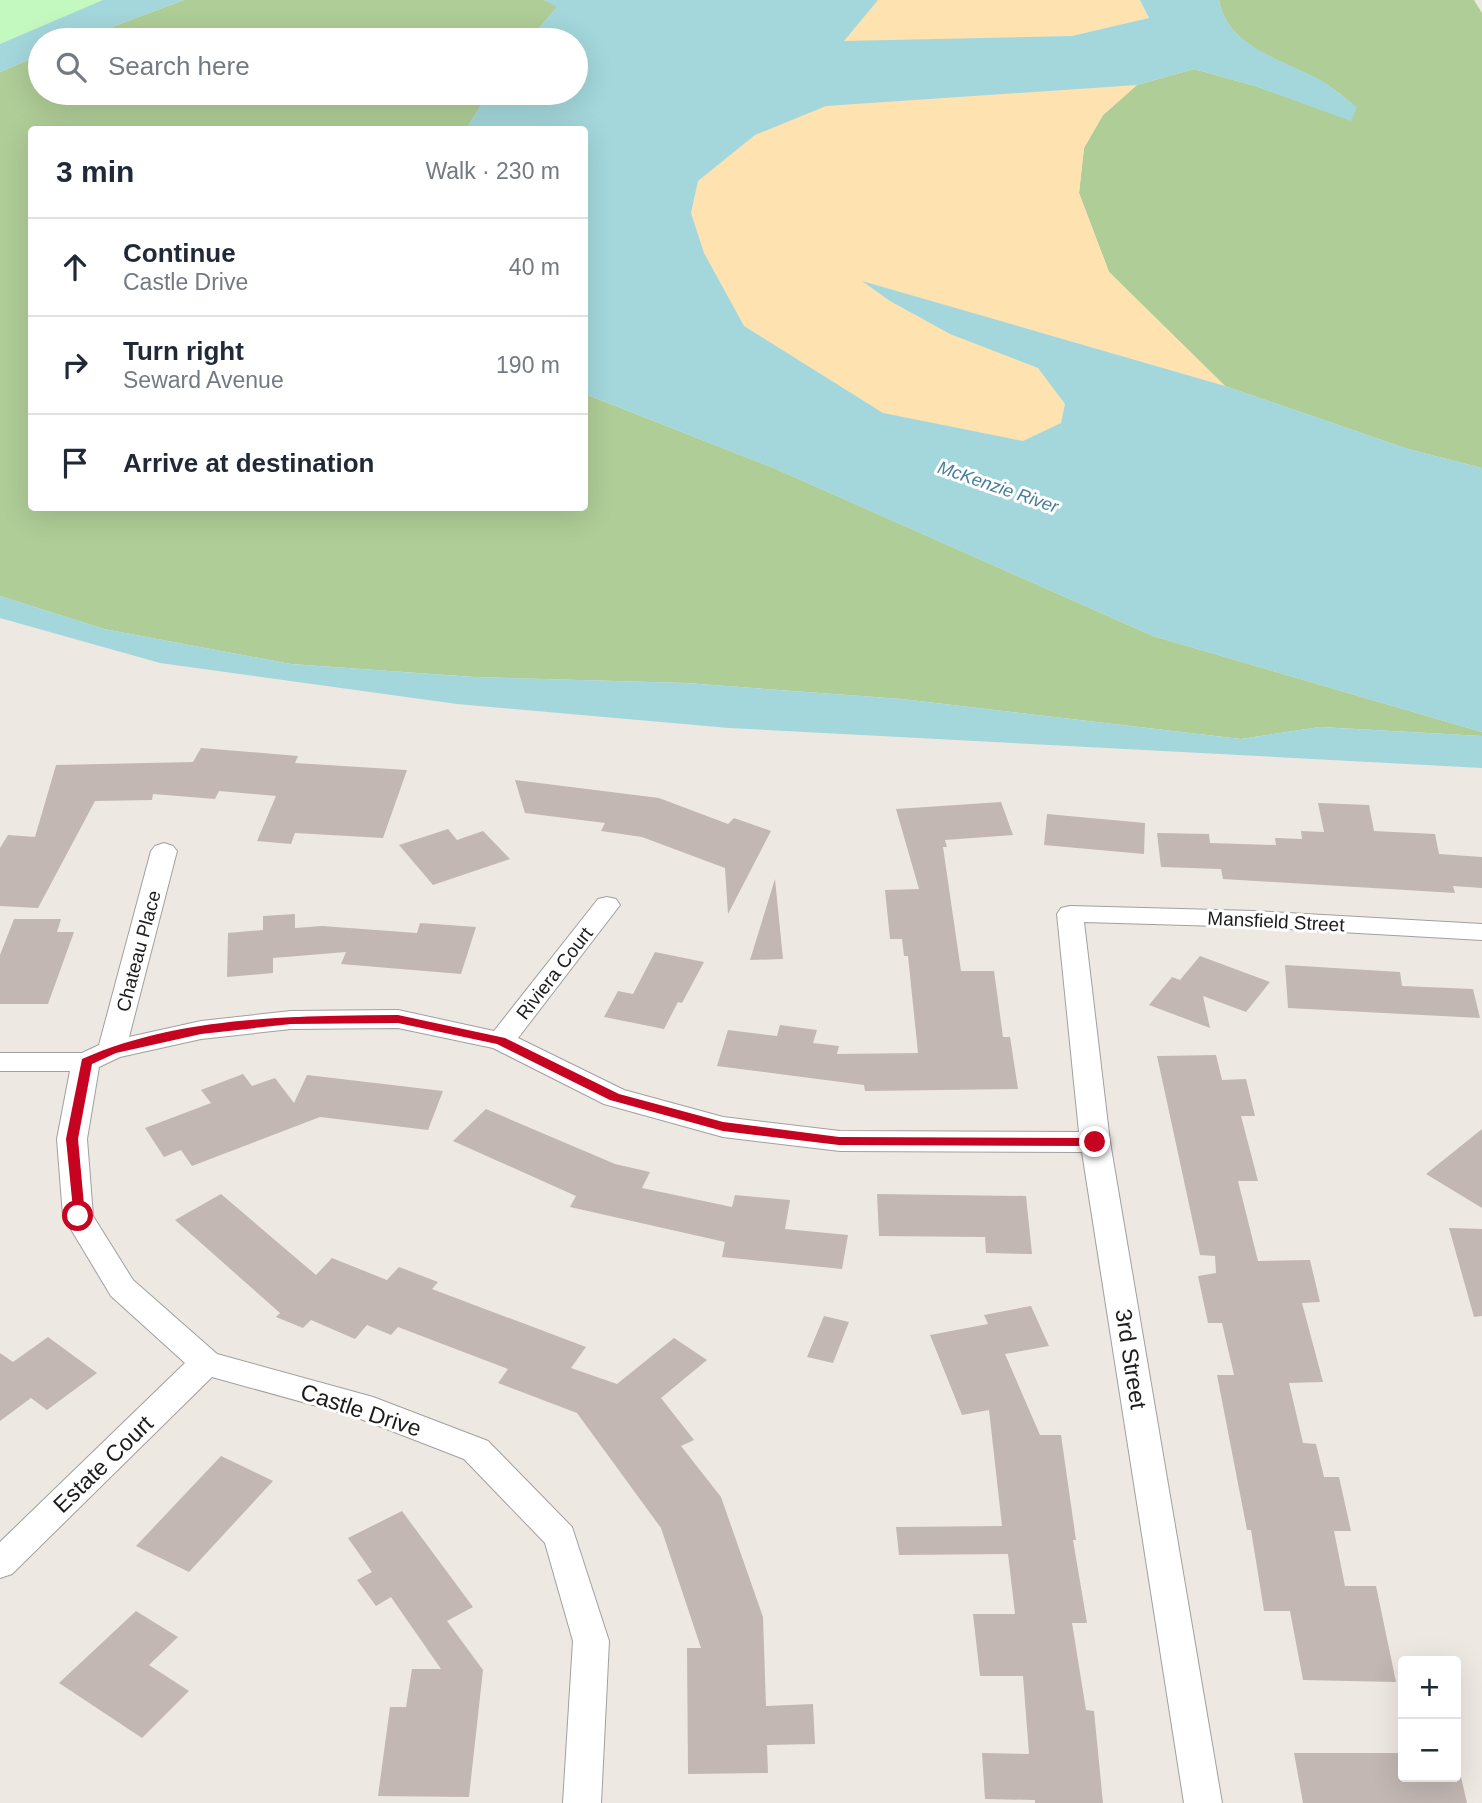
<!DOCTYPE html>
<meta charset="utf-8">
<style>
:root{--surface:#fff;--page:#f2f2f3;--text:#1f2937;--muted:#747a83;--line:#e0e1e3}
body{margin:0;font-family:Helvetica,sans-serif;background:var(--page);color:var(--text)}
.controls{position:absolute;right:21px;bottom:21px;display:grid;overflow:hidden;border-radius:7px;box-shadow:0 7px 28px #0002}
.controls button{width:63px;height:63px;display:grid;place-items:center;padding:0;border:0;border-bottom:2px solid var(--line);background:var(--surface);color:var(--text);font:35px sans-serif}
.stop{position:absolute;width:21px;height:21px;margin:-16px;border:5px solid #c60320;border-radius:50%;background:#fff}
.stop.end{background:#c60320;border-color:#fff;box-shadow:0 2px 7px #0008}
.list{margin:0;padding:0;list-style:none}
h2{display:flex;justify-content:space-between;align-items:center;height:91px;margin:0;padding:0 28px;font-size:30px}
h2 small{font-size:23px;font-weight:400;color:var(--muted)}
.list li{display:grid;grid-template-columns:46px 1fr auto;gap:21px;align-items:center;box-sizing:border-box;height:98px;padding:0 28px;border-top:2px solid var(--line)}
.list b{display:block;font-size:26px;white-space:nowrap}
.list p{margin:0;font-size:23px;white-space:nowrap;color:var(--muted)}
.list em{font-size:23px;font-style:normal;color:var(--muted)}
.icon{flex:none;width:38px;height:38px;fill:none;stroke:currentColor;stroke-width:2;stroke-linecap:round;stroke-linejoin:round}
.map{position:relative;flex:none;width:1482px;height:1803px;overflow:hidden}
.search{position:absolute;background:var(--surface);box-shadow:0 7px 28px #0002;left:28px;top:28px;width:560px;height:77px;display:flex;align-items:center;gap:18px;box-sizing:border-box;padding:0 24px;border-radius:38px;color:var(--muted);font-size:26px}
.panel{position:absolute;background:var(--surface);box-shadow:0 7px 28px #0002;left:28px;top:126px;width:560px;height:385px;border-radius:7px}
.map>svg:first-child{display:block}
.forest{fill:#afcd97}
.sand{fill:#fee2b0}
.park{fill:#c3f8bf}
.water{fill:#a3d7db}
.building{fill:#c2b7b2}
.lines{fill:none;stroke-linecap:round;stroke-linejoin:round}
.minor-casing{stroke:#a0a0a0;stroke-width:2}
.minor{fill:#fff;fill-rule:evenodd}
.route{fill:#c60320}
.labels{text-anchor:middle;stroke-width:6;stroke-linejoin:round;paint-order:stroke}
.far-water-label{font-size:18px;font-style:italic;fill:#457d9b;stroke:#fff}
.street-label{font-size:19px;fill:#1c1c1c;stroke:#fff}
.near-street-label{font-size:23px;fill:#1c1c1c;stroke:#fff}
</style>
<div class="map">
<svg width="1482" height="1803" viewBox="0 0 1482 1803">
<rect width="100%" height="100%" fill="#eee8e2"/>
<path class="forest" d="M 184,0 L 544,0 L 558,6 L 529,40 L 77,40 Z
M 1219,0 L 1474,0 L 1482,13 L 1482,468 L 1408,449 L 1225,386 L 1109,272 L 1079,193 L 1084,148 L 1103,115 L 1137,85 L 1194,69 L 1255,86 L 1350,120 L 1356,107 C 1345,98 1334,88 1321,81 C 1284,60 1227,48 1219,0 Z
M 40,55 L 40,93 L 489,93 L 466,129 L 32,130 L 32,508 L 584,508 L 585,394 L 776,469 L 1153,636 L 1482,732 L 1482,736 L 1320,727 L 1241,739 L 902,699 L 686,683 L 474,677 L 291,664 L 104,629 L 0,596 L 0,72 Z"/>
<path class="sand" d="M 878,0 L 1140,0 L 1149,18 L 1072,36 L 843,42 Z
M 1137,85 L 1103,115 L 1084,148 L 1079,193 L 1109,272 L 1225,386 L 865,282 L 890,301 L 950,334 L 1038,368 L 1065,404 L 1061,423 L 1023,441 L 882,413 L 744,326 L 704,253 L 691,213 L 698,181 L 755,135 L 825,106 Z"/>
<path class="park" d="M 0,0 L 103,0 L 0,44 Z"/>
<path class="water" d="M 103,0 L 184,0 L 77,40 L 40,40 L 40,55 L 0,72 L 0,44 Z
M 544,0 L 878,0 L 844,41 L 1072,36 L 1149,18 L 1140,0 L 1219,0 C 1227,48 1285,60 1322,81 C 1334,88 1345,99 1357,107 L 1351,121 L 1255,86 L 1194,69 L 1137,85 L 826,106 L 755,135 L 698,181 L 691,213 L 704,253 L 744,326 L 883,413 L 1023,441 L 1061,423 L 1065,404 L 1038,368 L 950,334 L 890,301 L 862,281 L 1225,386 L 1408,449 L 1482,468 L 1482,732 L 1153,636 L 776,469 L 585,394 L 584,130 L 466,129 L 489,93 L 576,93 L 576,40 L 529,40 L 557,7 Z
M 0,596 L 104,629 L 291,664 L 474,677 L 686,683 L 902,699 L 1241,739 L 1320,727 L 1482,736 L 1482,768 L 729,728 L 457,704 L 160,663 L 0,618 Z"/>
<path class="building" d="M 201,748 L 298,756 L 295,763 L 407,770 L 383,838 L 295,833 L 291,844 L 257,841 L 276,796 L 219,791 L 215,799 L 153,794 L 152,800 L 95,801 L 38,908 L 0,906 L 0,848 L 8,835 L 35,837 L 56,765 L 193,762 Z
M 515,780 L 659,798 L 728,824 L 734,818 L 771,831 L 728,914 L 725,868 L 642,837 L 601,831 L 605,823 L 525,813 Z
M 1001,802 L 1013,835 L 945,840 L 947,847 L 943,847 L 961,971 L 994,971 L 1003,1037 L 1010,1037 L 1018,1089 L 865,1091 L 864,1085 L 717,1066 L 728,1030 L 777,1036 L 780,1025 L 817,1030 L 813,1043 L 839,1046 L 837,1054 L 918,1053 L 908,956 L 904,956 L 902,939 L 890,939 L 885,890 L 919,889 L 896,809 Z
M 1318,803 L 1369,805 L 1374,831 L 1435,834 L 1439,854 L 1482,857 L 1482,888 L 1453,886 L 1455,893 L 1223,879 L 1221,869 L 1161,867 L 1157,833 L 1209,834 L 1210,843 L 1276,845 L 1275,838 L 1302,839 L 1301,831 L 1324,832 Z
M 1047,814 L 1145,823 L 1144,854 L 1044,845 Z
M 448,829 L 457,840 L 483,831 L 510,859 L 433,885 L 399,845 Z
M 775,879 L 783,959 L 750,960 Z
M 295,914 L 295,928 L 322,926 L 417,933 L 420,923 L 476,927 L 461,974 L 341,964 L 346,952 L 273,958 L 273,973 L 227,977 L 228,933 L 263,930 L 263,916 Z
M 14,919 L 61,919 L 57,932 L 74,932 L 48,1004 L 0,1004 L 0,955 Z
M 655,952 L 704,962 L 682,1003 L 678,1002 L 664,1029 L 604,1017 L 618,991 L 633,994 Z
M 1200,956 L 1270,982 L 1246,1012 L 1203,996 L 1210,1028 L 1149,1005 L 1172,977 L 1180,980 Z
M 1285,965 L 1400,972 L 1402,986 L 1473,989 L 1480,1018 L 1288,1008 Z
M 1216,1055 L 1222,1080 L 1246,1079 L 1255,1116 L 1241,1116 L 1258,1181 L 1238,1181 L 1258,1261 L 1310,1260 L 1320,1302 L 1302,1303 L 1323,1382 L 1289,1383 L 1303,1443 L 1316,1444 L 1324,1477 L 1339,1477 L 1351,1531 L 1334,1531 L 1345,1586 L 1376,1586 L 1396,1682 L 1303,1680 L 1290,1611 L 1264,1611 L 1251,1530 L 1247,1530 L 1217,1375 L 1234,1375 L 1222,1323 L 1208,1323 L 1198,1276 L 1216,1273 L 1215,1256 L 1200,1255 L 1157,1056 Z
M 243,1074 L 252,1086 L 275,1078 L 294,1103 L 307,1075 L 443,1091 L 428,1130 L 320,1117 L 192,1166 L 181,1150 L 164,1157 L 145,1128 L 211,1103 L 201,1090 Z
M 486,1109 L 615,1164 L 650,1172 L 642,1188 L 732,1207 L 735,1195 L 790,1200 L 785,1229 L 848,1235 L 842,1269 L 722,1257 L 725,1242 L 570,1207 L 576,1196 L 453,1141 Z
M 1482,1129 L 1482,1208 L 1426,1174 Z
M 221,1194 L 316,1275 L 332,1258 L 387,1280 L 399,1267 L 438,1282 L 432,1289 L 586,1347 L 571,1368 L 617,1384 L 674,1338 L 707,1360 L 661,1398 L 694,1440 L 681,1446 L 721,1497 L 763,1617 L 766,1706 L 813,1704 L 815,1744 L 767,1745 L 768,1773 L 688,1774 L 687,1648 L 701,1648 L 661,1528 L 577,1413 L 498,1383 L 508,1369 L 398,1327 L 391,1335 L 367,1325 L 355,1339 L 311,1320 L 303,1328 L 276,1317 L 280,1313 L 175,1220 Z
M 877,1194 L 1026,1196 L 1032,1254 L 986,1253 L 985,1237 L 879,1236 Z
M 1449,1228 L 1482,1229 L 1482,1316 L 1474,1317 Z
M 1031,1306 L 1049,1346 L 1005,1354 L 1040,1435 L 1061,1435 L 1076,1540 L 1073,1540 L 1087,1623 L 1072,1623 L 1086,1710 L 1094,1711 L 1103,1803 L 1035,1803 L 1035,1800 L 985,1799 L 982,1753 L 1029,1754 L 1023,1676 L 980,1676 L 973,1614 L 1015,1614 L 1008,1554 L 899,1555 L 896,1527 L 1002,1526 L 989,1410 L 962,1415 L 930,1335 L 988,1324 L 984,1315 Z
M 824,1316 L 849,1322 L 833,1363 L 807,1357 Z
M 48,1337 L 97,1373 L 47,1410 L 31,1398 L 0,1421 L 0,1353 L 13,1362 Z
M 221,1456 L 273,1481 L 189,1572 L 136,1546 Z
M 402,1511 L 473,1607 L 447,1621 L 483,1670 L 469,1797 L 378,1796 L 390,1707 L 406,1707 L 412,1669 L 441,1669 L 391,1597 L 376,1606 L 357,1580 L 372,1572 L 348,1538 Z
M 136,1611 L 178,1637 L 149,1665 L 189,1691 L 142,1738 L 59,1683 Z
M 1294,1753 L 1403,1753 L 1403,1777 L 1461,1777 L 1467,1803 L 1303,1803 Z"/>
<g class="lines">
<g class="minor-casing">
<path id="minor" d="M 164,843 L 173,846 L 177,851 L 129,1037 L 201,1021 L 291,1011 L 398,1010 L 494,1031 L 598,899 L 607,897 L 616,899 L 620,905 L 518,1038 L 624,1090 L 723,1117 L 840,1131 L 1079,1132 L 1057,914 L 1061,908 L 1070,906 L 1254,911 L 1482,924 L 1482,940 L 1254,927 L 1084,922 L 1110,1142 L 1222,1803 L 1184,1803 L 1082,1152 L 840,1151 L 723,1137 L 604,1104 L 493,1048 L 398,1028 L 291,1029 L 201,1039 L 120,1057 L 99,1067 L 87,1139 L 93,1216 L 133,1280 L 217,1354 L 373,1397 L 488,1441 L 572,1527 L 609,1641 L 601,1803 L 563,1803 L 573,1641 L 545,1543 L 464,1459 L 353,1416 L 212,1377 L 12,1574 L 0,1578 L 0,1542 L 185,1363 L 111,1296 L 63,1216 L 57,1139 L 70,1071 L 0,1071 L 0,1053 L 82,1053 L 99,1045 L 151,851 L 155,846 Z"/>
</g>
<use href="#minor" class="minor"/>
</g>
<path class="route" d="M 398,1015 L 505,1038 L 619,1094 L 723,1122 L 839,1137 L 1095,1138 L 1102,1142 L 1095,1146 L 839,1145 L 723,1131 L 610,1100 L 497,1044 L 398,1023 L 291,1024 L 201,1034 L 116,1053 L 92,1064 L 78,1139 L 85,1216 L 83,1219 L 74,1219 L 66,1139 L 82,1059 C 179,1016 293,1016 398,1015 Z"/>
<g class="labels">
<g class="far-water-label">
<text transform="translate(998 487) rotate(19)" y="6">McKenzie River</text>
</g>
<g class="street-label">
<text transform="translate(1276 921) rotate(3)" y="7">Mansfield Street</text>
<text transform="translate(138 951) rotate(-75)" y="7">Chateau Place</text>
<text transform="translate(554 973) rotate(-52)" y="7">Riviera Court</text>
</g>
<g class="near-street-label">
<text transform="translate(1131 1359) rotate(81)" y="8">3rd Street</text>
<text transform="translate(361 1410) rotate(18)" y="8">Castle Drive</text>
<text transform="translate(103 1464) rotate(-44)" y="8">Estate Court</text>
</g>
</g>
</svg>
<div class="controls">
<button>+</button>
<button>−</button>
</div>
<div class="stop" style="left:78px;top:1216px"></div>
<div class="stop end" style="left:1095px;top:1142px"></div>
<div class="search"><svg class="icon" aria-label="search" viewBox="0 0 24 24"><circle cx="10" cy="10" r="6"/><path d="M15 15l6 6"/></svg>Search here</div>
<section class="panel">
<h2>3 min<small>Walk · 230 m</small></h2>
<ul class="list">
<li><svg class="icon" aria-label="ahead" viewBox="0 0 24 24"><path d="M12 20V5M6 11l6-6 6 6"/></svg><div><b>Continue</b><p>Castle Drive</p></div><em>40 m</em></li>
<li><svg class="icon" aria-label="right" viewBox="0 0 24 24"><path d="M7 20v-9h11M14 6l5 5-5 5"/></svg><div><b>Turn right</b><p>Seward Avenue</p></div><em>190 m</em></li>
<li><svg class="icon" aria-label="arrive" viewBox="0 0 24 24"><path d="M6 21V4h12l-3 4 3 4H6"/></svg><div><b>Arrive at destination</b></div></li>
</ul>
</section>
</div>
